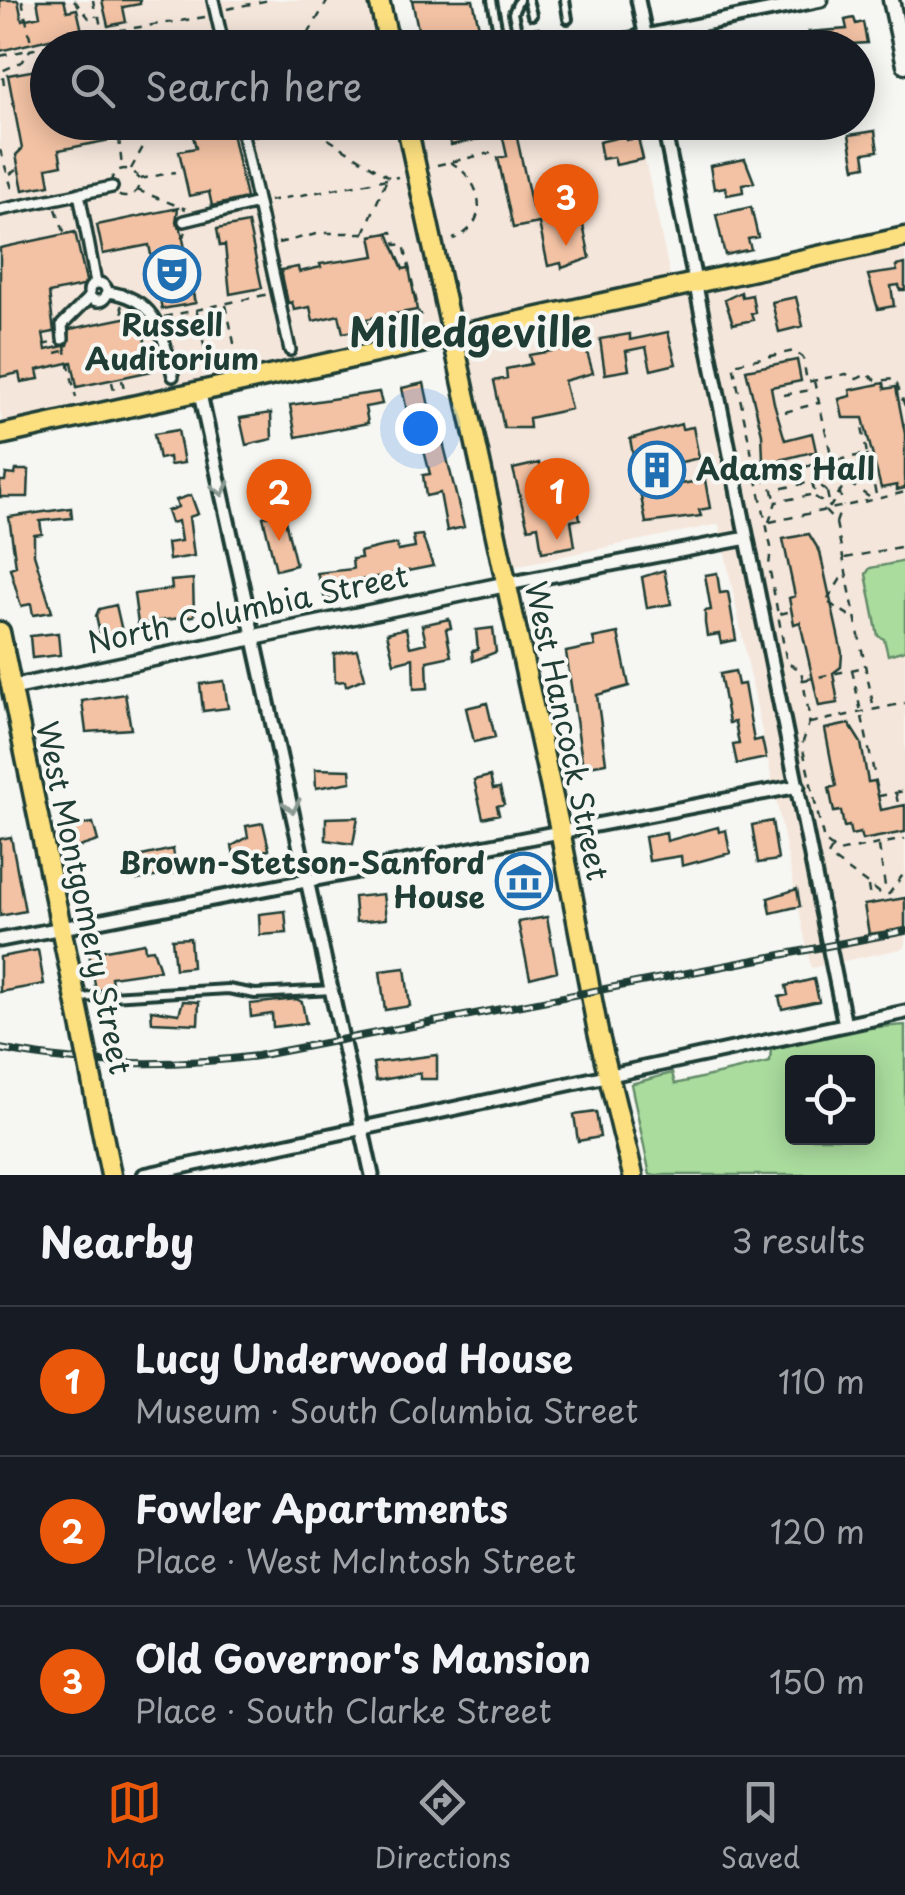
<!DOCTYPE html>
<meta charset="utf-8">
<style>
:root{--surface:#171b24;--page:#20242c;--text:#f1f3f6;--muted:#9ea1a6;--line:#363941;--accent:#ea580c}
body{margin:0;font-family:"Playpen Sans",sans-serif;background:var(--page);color:var(--text)}
.controls{position:absolute;right:30px;bottom:30px;display:grid;overflow:hidden;border-radius:10px;box-shadow:0 5px 25px #0003}
.controls button{width:90px;height:90px;display:grid;place-items:center;padding:0;border:0;border-bottom:2px solid var(--line);background:var(--surface);color:var(--text);font:50px sans-serif}
.you{position:absolute;left:420px;top:428px;width:35px;height:35px;margin:-25px;border:8px solid #fff;border-radius:50%;background:#1a73e8;box-shadow:0 0 0 15px #1a73e833}
.badge{display:grid;place-items:center;width:65px;height:65px;border-radius:50%;background:var(--accent);color:#fff;font-size:32px;font-weight:700}
.pin{position:absolute;translate:-50% -82px;filter:drop-shadow(0 2px 5px #0008)}
.pin::after{content:'';position:absolute;top:52px;width:35px;height:30px;background:inherit;clip-path:polygon(0 0,100% 0,50% 100%)}
.list{margin:0;padding:0;list-style:none}
h2{display:flex;justify-content:space-between;align-items:center;height:130px;margin:0;padding:0 40px;font-size:42px}
h2 small{font-size:32px;font-weight:400;color:var(--muted)}
.list li{display:grid;grid-template-columns:65px 1fr auto;gap:30px;align-items:center;box-sizing:border-box;height:150px;padding:0 40px;border-top:2px solid var(--line)}
.list b{display:block;font-size:38px;white-space:nowrap}
.list p{margin:0;font-size:32px;white-space:nowrap;color:var(--muted)}
.list em{font-size:32px;font-style:normal;color:var(--muted)}
.icon{flex:none;width:55px;height:55px;fill:none;stroke:currentColor;stroke-width:2;stroke-linecap:round;stroke-linejoin:round}
.map{position:relative;flex:none;width:905px;height:1175px;overflow:hidden}
.search{position:absolute;background:var(--surface);box-shadow:0 5px 25px #0003;left:30px;right:30px;top:30px;height:110px;display:flex;align-items:center;gap:25px;box-sizing:border-box;padding:0 35px;border-radius:55px;color:var(--muted);font-size:38px}
.sheet{height:580px;background:var(--surface)}
nav{display:flex;justify-content:space-around;align-items:center;box-sizing:border-box;height:140px;border-top:2px solid var(--line);background:var(--surface);font-size:28px;color:var(--muted)}
nav a{display:grid;justify-items:center;gap:5px}
nav .on{color:var(--accent)}
.map>svg:first-child{display:block}
.built{fill:#f5e6db}
.green{fill:#aadc9e;stroke:#648c69;stroke-width:2.5;fill-rule:evenodd}
.building{fill:#f3c2a4;stroke:#1f3d34;stroke-width:2.5}
.lines{fill:none;stroke-linecap:round;stroke-linejoin:round}
.service-casing{stroke:#1f3d34;stroke-width:14}
.pedestrian-casing{stroke:#1f3d34;stroke-width:16}
.minor-casing{stroke:#1f3d34;stroke-width:19}
.tertiary-casing{stroke:#1f3d34;stroke-width:21}
.primary-casing{stroke:#1f3d34;stroke-width:25}
.path{stroke:#1f3d34;stroke-width:2.5;stroke-dasharray:8 8;stroke-linecap:butt}
.service{stroke:#f6f6f2;stroke-width:6}
.pedestrian{stroke:#f6f6f2;stroke-width:9}
.minor{stroke:#f6f6f2;stroke-width:11}
.tertiary{stroke:#f6f6f2;stroke-width:14}
.primary{stroke:#fce080;stroke-width:18}
.rail-casing{stroke:#1f3d34;stroke-width:8}
.rail{stroke:#f6f6f2;stroke-width:4;stroke-dasharray:11;stroke-linecap:butt}
.primary-bridge-casing{stroke:#1f3d34;stroke-width:25;stroke-linecap:butt}
.primary-bridge{stroke:#fce080;stroke-width:18}
.oneway{stroke:#8a9a93}
.labels{text-anchor:middle;stroke-width:8;stroke-linejoin:round;paint-order:stroke}
.poi-label{font-size:30px;font-weight:bold;fill:#1f3d34;stroke:#f6f6f2}
.street-label{font-size:30px;fill:#1f3d34;stroke:#f6f6f2}
.district-label{font-size:40px;font-weight:bold;fill:#1f3d34;stroke:#f6f6f2}
</style>
<div class="map">
<svg width="905" height="1175" viewBox="0 0 905 1175">
<rect width="100%" height="100%" fill="#f6f6f2"/>
<filter id="ink" filterUnits="userSpaceOnUse"><feTurbulence type="fractalNoise" baseFrequency=".01" numOctaves="2"/><feDisplacementMap in="SourceGraphic" scale="20" xChannelSelector="R" yChannelSelector="G"/><feConvolveMatrix kernelMatrix="1 2 1 2 8 2 1 2 1" color-interpolation-filters="sRGB"/></filter>
<g filter="url(#ink)">
<path class="built" d="M 0,0 L 376,0 L 388,47 L 48,48 L 48,122 L 637,123 L 674,294 L 905,245 L 905,948 L 811,968 L 719,524 L 505,568 L 454,342 L 6,441 L 0,410 Z"/>
<path class="green" d="M 905,561 L 905,650 L 888,655 L 884,639 L 878,636 L 866,574 L 870,568 Z
M 905,1025 L 905,1175 L 650,1175 L 631,1084 L 672,1073 L 675,1084 L 770,1062 L 771,1049 L 865,1028 ZM 792,1062 L 868,1062 L 868,1138 L 792,1138 Z"/>
<path class="building" d="M 0,0 L 18,0 L 22,20 L 40,16 L 37,0 L 64,0 L 67,11 L 77,9 L 82,31 L 0,51 Z
M 102,0 L 140,0 L 140,4 L 123,7 L 126,22 L 108,26 Z
M 412,0 L 473,0 L 483,45 L 422,48 Z
M 854,18 L 856,24 L 863,22 L 867,43 L 786,48 L 785,40 L 811,39 L 809,32 L 847,29 L 845,20 Z
M 48,68 L 48,122 L 139,122 L 141,134 L 59,150 L 62,165 L 47,168 L 50,185 L 23,190 L 16,155 L 22,149 L 8,75 Z
M 446,122 L 518,122 L 521,137 L 517,138 L 532,207 L 560,200 L 568,229 L 583,225 L 590,258 L 562,268 L 561,263 L 548,266 L 539,223 L 513,228 L 498,158 L 507,156 L 502,134 L 451,145 Z
M 231,128 L 246,198 L 212,206 L 209,192 L 189,196 L 179,151 L 196,148 L 193,136 Z
M 875,131 L 878,151 L 864,153 L 866,166 L 855,168 L 849,135 Z
M 625,136 L 626,140 L 638,138 L 643,159 L 616,165 L 614,157 L 602,159 L 599,142 Z
M 745,159 L 754,182 L 742,184 L 743,192 L 727,195 L 725,187 L 714,189 L 710,166 Z
M 751,207 L 758,237 L 748,239 L 751,249 L 725,255 L 716,215 Z
M 178,208 L 176,222 L 181,229 L 196,303 L 162,309 L 149,245 L 103,254 L 97,225 Z
M 248,223 L 262,288 L 230,294 L 225,245 L 220,246 L 217,229 Z
M 75,232 L 87,285 L 49,293 L 54,332 L 43,334 L 46,350 L 68,345 L 70,329 L 139,315 L 152,371 L 77,387 L 72,362 L 37,370 L 39,379 L 21,382 L 19,373 L 0,377 L 0,248 Z
M 388,233 L 403,269 L 409,268 L 417,310 L 366,319 L 368,328 L 343,333 L 339,315 L 313,321 L 310,307 L 294,310 L 292,302 L 288,303 L 281,270 L 298,267 L 299,272 L 321,267 L 320,264 L 375,256 L 371,236 Z
M 905,264 L 905,290 L 900,290 L 899,285 L 891,286 L 894,306 L 878,309 L 868,275 L 897,271 L 896,266 Z
M 741,292 L 742,297 L 752,295 L 755,312 L 751,313 L 753,320 L 733,324 L 725,300 Z
M 796,297 L 803,326 L 779,332 L 772,302 Z
M 668,332 L 676,364 L 651,370 L 646,347 L 626,351 L 629,370 L 605,374 L 600,339 L 630,334 L 630,340 Z
M 585,345 L 593,373 L 564,381 L 571,409 L 529,418 L 530,428 L 504,428 L 494,381 L 507,378 L 506,369 L 531,364 L 529,355 Z
M 797,360 L 801,381 L 771,387 L 774,403 L 785,440 L 812,433 L 816,451 L 768,463 L 763,459 L 762,434 L 746,370 Z
M 424,383 L 430,411 L 408,416 L 402,388 Z
M 884,383 L 885,389 L 896,387 L 905,434 L 905,488 L 897,490 L 897,485 L 881,488 L 863,418 L 843,418 L 839,399 L 851,396 L 850,390 Z
M 379,392 L 382,404 L 365,407 L 368,423 L 296,437 L 290,405 Z
M 271,413 L 272,439 L 246,445 L 240,418 Z
M 681,424 L 682,429 L 693,427 L 699,458 L 677,463 L 681,484 L 705,480 L 710,508 L 699,510 L 701,516 L 646,523 L 630,439 Z
M 178,430 L 184,463 L 170,465 L 169,457 L 159,459 L 154,434 Z
M 441,434 L 464,527 L 447,531 L 440,493 L 426,496 L 423,475 L 430,474 L 421,439 Z
M 539,463 L 548,503 L 576,498 L 580,519 L 571,521 L 575,546 L 542,552 L 538,526 L 528,528 L 513,469 Z
M 16,470 L 29,470 L 28,497 L 0,497 L 0,481 L 5,481 L 6,474 L 15,475 Z
M 191,495 L 198,514 L 189,517 L 194,556 L 169,560 L 167,543 L 181,541 L 178,521 L 171,523 L 167,511 L 178,507 L 176,500 Z
M 71,508 L 72,518 L 40,521 L 42,534 L 34,535 L 34,554 L 52,612 L 33,615 L 31,604 L 21,606 L 10,568 L 16,566 L 9,517 Z
M 283,512 L 296,565 L 276,570 L 263,517 Z
M 809,534 L 820,552 L 842,653 L 841,667 L 833,673 L 838,703 L 819,706 L 800,622 L 794,624 L 789,598 L 795,596 L 783,539 Z
M 422,535 L 433,566 L 341,584 L 344,594 L 325,599 L 317,573 L 353,569 L 352,559 L 361,558 L 360,552 L 380,547 L 397,544 L 398,551 L 415,548 L 413,536 Z
M 664,570 L 671,604 L 647,608 L 642,577 Z
M 717,573 L 720,593 L 728,592 L 736,640 L 721,643 L 719,634 L 707,636 L 705,623 L 705,611 L 711,610 L 705,575 Z
M 193,579 L 194,616 L 138,624 L 134,594 L 172,589 L 171,581 Z
M 116,605 L 124,640 L 102,644 L 96,616 L 99,609 Z
M 449,619 L 451,628 L 446,629 L 451,656 L 427,661 L 428,688 L 414,689 L 413,658 L 394,663 L 387,633 L 406,628 L 410,647 L 426,643 L 422,625 Z
M 493,628 L 496,652 L 473,661 L 472,651 L 478,650 L 476,630 Z
M 58,633 L 60,655 L 32,658 L 30,636 Z
M 618,633 L 629,686 L 597,695 L 606,763 L 583,767 L 566,652 L 595,646 L 593,638 Z
M 357,650 L 365,678 L 346,686 L 345,681 L 335,682 L 334,654 Z
M 735,671 L 738,685 L 744,684 L 754,741 L 762,739 L 766,758 L 737,764 L 733,745 L 739,744 L 735,722 L 729,723 L 720,674 Z
M 224,681 L 228,708 L 203,711 L 200,684 Z
M 125,694 L 131,729 L 86,732 L 82,701 Z
M 487,703 L 495,737 L 474,742 L 466,708 Z
M 849,724 L 861,743 L 868,782 L 875,781 L 881,810 L 905,805 L 905,832 L 862,840 L 860,833 L 851,835 L 849,826 L 844,827 L 841,811 L 834,812 L 829,788 L 836,786 L 825,729 Z
M 315,769 L 350,770 L 351,782 L 316,788 Z
M 490,776 L 493,789 L 500,788 L 504,804 L 497,806 L 499,814 L 483,818 L 474,780 Z
M 358,817 L 353,844 L 326,840 L 326,818 Z
M 772,821 L 778,860 L 758,863 L 752,825 Z
M 93,823 L 98,841 L 73,849 L 67,828 Z
M 263,823 L 269,849 L 235,860 L 232,846 L 248,837 L 246,826 Z
M 718,827 L 719,832 L 726,830 L 730,853 L 682,866 L 681,856 L 649,861 L 645,837 L 666,833 L 667,841 Z
M 11,837 L 25,911 L 0,916 L 0,839 Z
M 173,849 L 177,873 L 137,880 L 133,858 Z
M 797,889 L 800,906 L 771,913 L 768,898 Z
M 383,894 L 386,919 L 356,922 L 354,897 Z
M 905,898 L 905,929 L 869,934 L 864,905 Z
M 285,911 L 287,933 L 260,935 L 259,914 Z
M 547,917 L 557,971 L 530,978 L 518,922 Z
M 190,938 L 192,967 L 175,969 L 172,939 Z
M 144,943 L 145,950 L 153,949 L 160,970 L 111,977 L 113,989 L 96,990 L 89,953 Z
M 38,950 L 44,984 L 0,992 L 0,957 Z
M 405,968 L 410,1006 L 385,1010 L 380,971 Z
M 814,979 L 819,1001 L 782,1009 L 779,997 L 788,995 L 786,986 Z
M 296,999 L 302,1002 L 306,1023 L 273,1027 L 272,1014 L 251,1017 L 250,1004 Z
M 183,1001 L 199,1002 L 198,1024 L 152,1022 L 151,1010 L 179,1014 Z
M 437,1055 L 437,1079 L 420,1079 L 420,1073 L 376,1081 L 373,1063 Z
M 596,1112 L 600,1137 L 578,1141 L 574,1115 Z"/>
<g class="lines">
<g class="service-casing">
<path id="service" d="M 492,0 L 501,48
M 519,0 L 513,13 L 521,48
M 528,0 L 532,15
M 565,0 L 568,19
M 536,33 L 539,48
M 77,998 L 228,989 L 255,994 L 333,990"/>
</g>
<g class="pedestrian-casing">
<path id="pedestrian" d="M 213,0 L 224,48
M 240,122 L 290,350
M 79,193 L 96,283
M 0,210 L 112,187
M 184,221 L 258,203
M89 292a9 9 0 1 1 18 0a9 9 0 1 1-18 0Z
M 107,292 C 158,298 162,333 173,376
M 63,339 L 62,325 L 90,297"/>
</g>
<g class="minor-casing">
<path id="minor" d="M 638,0 L 648,48
M 587,48 L 821,0
M 663,122 L 845,1025
M 200,394 L 372,1175
M 507,584 L 747,538
M 0,940 L 798,786
M 144,1175 L 905,1012"/>
</g>
<g class="tertiary-casing">
<path id="tertiary" d="M 891,0 L 905,65
M 11,688 L 507,584"/>
</g>
<g class="primary-casing">
<path id="primary" d="M 379,0 L 390,48
M 406,122 L 560,830 L 598,1032 L 633,1175
M 0,435 L 905,237
M 0,632 L 82,1029
M 96,1101 L 111,1175"/>
</g>
<path class="path" d="M 22,0 L 32,47
M 74,0 L 89,18 L 99,17 L 102,33
M 93,0 L 96,17
M 227,9 L 269,0
M 127,48 L 121,30 L 205,17
M 144,48 L 177,41 L 178,48
M 300,48 L 328,0
M 0,56 L 28,50
M 4,85 L 2,71 L 23,61 L 30,50 L 121,30
M 301,122 L 389,177
M 255,137 L 266,122
M 119,138 L 122,168
M 0,150 L 14,195
M 450,162 C 482,179 493,224 453,239
M 437,165 L 491,153
M 131,169 L 154,127 L 172,122
M111 183a14 14 0 1 1 28 0a14 14 0 1 1-28 0Z
M 10,174 L 19,168
M 140,179 L 175,172
M 137,190 L 186,209
M 269,201 L 398,177
M 56,209 L 65,234
M 186,232 L 181,239 L 209,368
M 364,233 L 386,181
M 278,243 L 321,233 L 363,233 L 365,237 L 392,232 L 396,245 L 404,244 L 419,313
M 121,305 L 124,318
M 226,305 L 238,362
M 164,317 L 269,294
M 367,324 L 428,313
M 43,345 L 52,343
M 65,346 L 76,398
M 56,353 L 64,351
M 122,380 L 125,393
M 814,381 L 843,506
M 112,382 L 115,395
M 784,395 L 815,389
M 905,406 L 895,379 L 877,381 L 867,374 L 857,379 L 846,374 L 807,382 L 803,358 L 794,351 L 733,364 L 771,547 L 769,566 L 787,663 L 801,670 L 810,720 L 802,745 L 824,841 L 838,852 L 905,839
M 785,412 L 818,403
M 903,424 L 905,424
M 867,455 L 877,499 L 905,492
M 823,465 L 872,499
M 759,476 L 867,454 L 862,427
M 760,476 L 772,489
M 813,479 L 821,464
M 827,492 L 822,487 L 826,480 L 832,485 L 827,492 L 830,507
M 815,497 L 830,507 L 863,456
M 825,511 L 836,523 L 841,508
M 769,522 L 776,502 L 815,494 L 812,482 L 773,490 L 776,504
M 770,522 L 877,499
M 836,523 L 874,709
M 845,558 L 905,546
M 828,599 L 845,572
M 829,603 L 855,619
M 780,614 L 792,611
M 852,670 L 879,796 L 905,791
M 804,680 L 865,667
M 810,723 L 905,703
M 896,794 L 898,803
M 879,846 L 886,893
M 832,849 L 828,856 L 883,895 L 889,894 L 905,872
M 868,886 L 870,899"/>
<use href="#service" class="service"/>
<use href="#pedestrian" class="pedestrian"/>
<use href="#minor" class="minor"/>
<use href="#tertiary" class="tertiary"/>
<use href="#primary" class="primary"/>
<g class="rail-casing">
<path id="rail" d="M 0,1049 C 85,1066 171,1067 257,1056 L 905,931"/>
</g>
<use href="#rail" class="rail"/>
<g class="primary-bridge-casing">
<path id="primary-bridge" d="M 82,1029 L 96,1101"/>
</g>
<use href="#primary-bridge" class="primary-bridge"/>
</g>
<defs><path id="oneway-chevron" d="M-2-3.5L2.5 0L-2 3.5" fill="none" stroke-width="1.6" stroke-linecap="round" stroke-linejoin="round" transform="scale(2.5)"/></defs>
<g class="oneway">
<use href="#oneway-chevron" transform="translate(221 489) rotate(77)"/>
<use href="#oneway-chevron" transform="translate(292 806) rotate(78)"/>
</g>
</g>
<defs>
<g id="theatre-ring" transform="scale(2.875)"><circle r="9.5" fill="#f6f6f2" stroke="#1f6fb2" stroke-width="1.5"/><path d="M-5-5.5Q0-4 5-5.5V0Q5 5 0 6Q-5 5-5 0ZM-3.3-2.5H-1v1.5H-3.3ZM1-2.5H3.3v1.5H1ZM-2.8 1Q0 5.5 2.8 1Z" fill="#1f6fb2"/></g>
<g id="building-ring" transform="scale(2.875)"><circle r="9.5" fill="#f6f6f2" stroke="#1f6fb2" stroke-width="1.5"/><path d="M-4-6H4V6H1V3H-1V6H-4ZM-2.5-4.3h1.7v1.8h-1.7ZM.8-4.3h1.7v1.8H.8ZM-2.5-1h1.7V.8h-1.7ZM.8-1h1.7V.8H.8Z" fill="#1f6fb2"/></g>
<g id="museum-ring" transform="scale(2.875)"><circle r="9.5" fill="#f6f6f2" stroke="#1f6fb2" stroke-width="1.5"/><path d="M0-6L6-3V-2H-6V-3ZM-5-1h2V3h-2ZM-1-1h2V3h-2ZM3-1h2V3H3ZM-6 4H6V6H-6Z" fill="#1f6fb2"/></g>
</defs>
<g fill-rule="evenodd">
<use href="#theatre-ring" x="172" y="274"/>
<use href="#building-ring" x="657" y="470"/>
<use href="#museum-ring" x="524" y="881"/>
</g>
<g class="labels">
<g class="poi-label">
<text x="172" y="336">Russell<tspan x="172" dy="34">Auditorium</tspan></text>
<text x="696" y="480" text-anchor="start">Adams Hall</text>
<text x="485" y="874" text-anchor="end">Brown-Stetson-Sanford<tspan x="485" dy="34">House</tspan></text>
</g>
<g class="street-label">
<text transform="translate(248 610) rotate(-12)" y="10">North Columbia Street</text>
<text transform="translate(566 731) rotate(78)" y="10">West Hancock Street</text>
<text transform="translate(83 898) rotate(78)" y="10">West Montgomery Street</text>
</g>
<g class="district-label">
<text x="471" y="347">Milledgeville</text>
</g>
</g>
</svg>
<div class="controls">
<button><svg class="icon" aria-label="locate" viewBox="0 0 24 24"><circle cx="12" cy="12" r="6"/><path d="M12 2v4M12 18v4M2 12h4M18 12h4"/></svg></button>
</div>
<div class="you"></div>
<div class="pin badge" style="left:557px;top:540px">1</div>
<div class="pin badge" style="left:279px;top:541px">2</div>
<div class="pin badge" style="left:566px;top:246px">3</div>
<div class="search"><svg class="icon" aria-label="search" viewBox="0 0 24 24"><circle cx="10" cy="10" r="6"/><path d="M15 15l6 6"/></svg>Search here</div>
</div>
<section class="sheet">
<h2>Nearby<small>3 results</small></h2>
<ul class="list">
<li><span class="badge">1</span><div><b>Lucy Underwood House</b><p>Museum · South Columbia Street</p></div><em>110 m</em></li>
<li><span class="badge">2</span><div><b>Fowler Apartments</b><p>Place · West McIntosh Street</p></div><em>120 m</em></li>
<li><span class="badge">3</span><div><b>Old Governor's Mansion</b><p>Place · South Clarke Street</p></div><em>150 m</em></li>
</ul>
</section>
<nav>
<a class="on"><svg class="icon" aria-label="map" viewBox="0 0 24 24"><path d="M3 6l6-2 6 2 6-2v14l-6 2-6-2-6 2zM9 4v14M15 6v14"/></svg>Map</a>
<a><svg class="icon" aria-label="directions" viewBox="0 0 24 24"><path d="M12 3l9 9-9 9-9-9zM9 14v-3h6M13 9l2 2-2 2"/></svg>Directions</a>
<a><svg class="icon" aria-label="saved" viewBox="0 0 24 24"><path d="M7 4h10v16l-5-4-5 4z"/></svg>Saved</a>
</nav>
